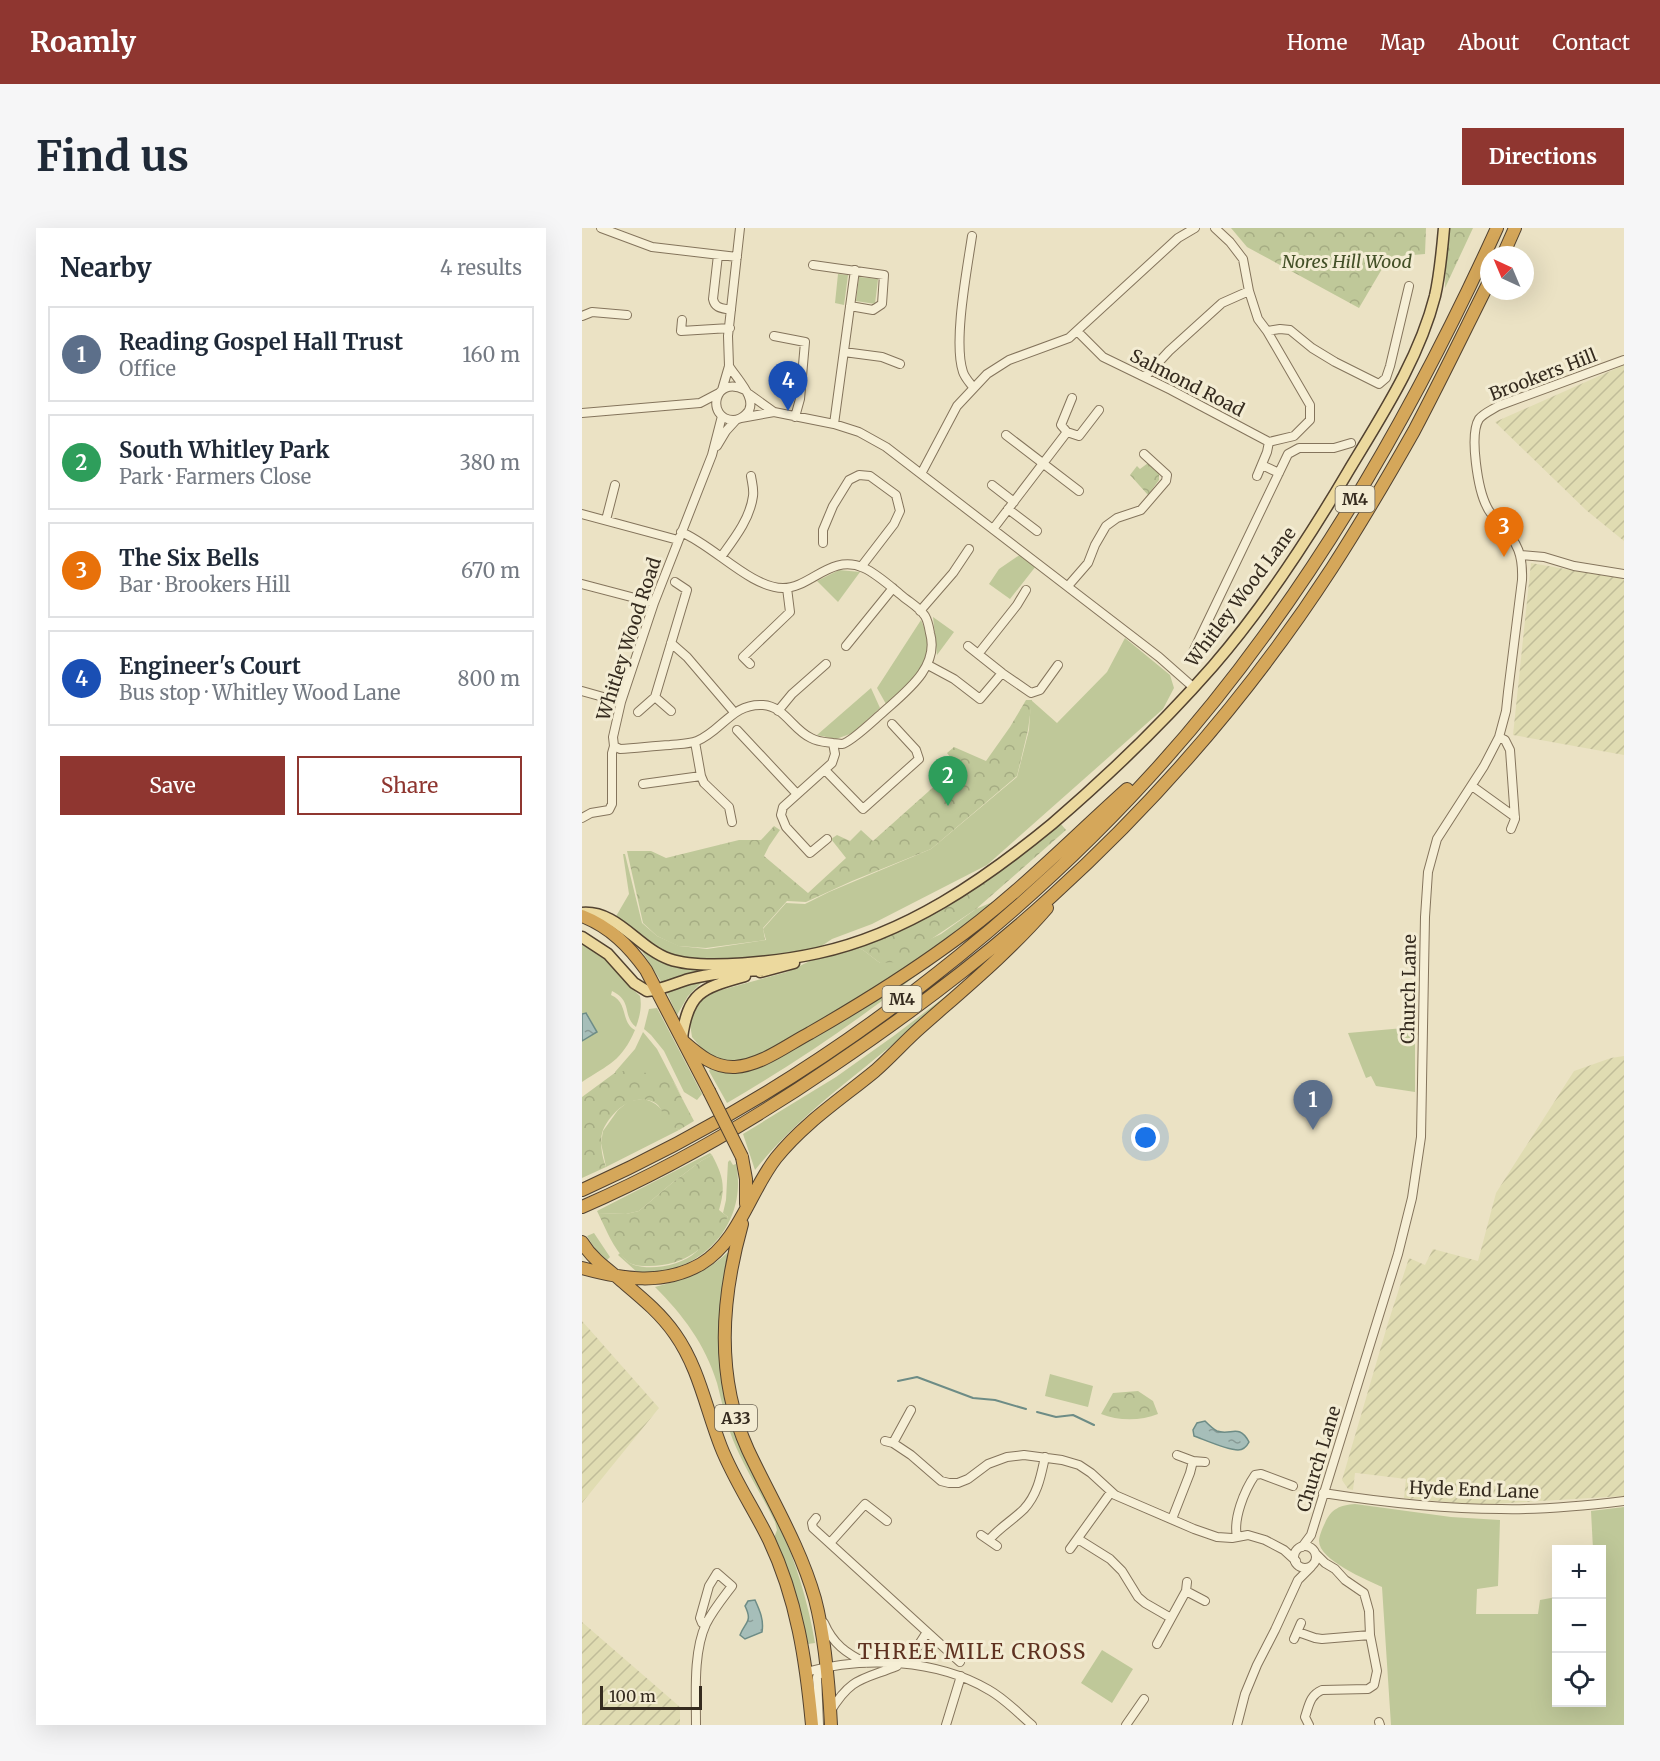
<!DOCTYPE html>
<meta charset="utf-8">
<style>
:root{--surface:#fff;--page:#f6f6f7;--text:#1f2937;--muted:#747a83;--line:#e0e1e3;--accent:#8f3630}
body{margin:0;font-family:Merriweather,serif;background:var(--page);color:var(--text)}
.controls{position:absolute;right:18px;bottom:18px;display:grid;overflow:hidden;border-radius:0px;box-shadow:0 6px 24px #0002}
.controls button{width:54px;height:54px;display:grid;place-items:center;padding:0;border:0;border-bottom:2px solid var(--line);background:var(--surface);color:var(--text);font:30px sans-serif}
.compass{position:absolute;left:898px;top:18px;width:54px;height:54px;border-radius:50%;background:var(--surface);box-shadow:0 6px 24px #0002;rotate:316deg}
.scale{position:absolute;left:18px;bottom:15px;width:102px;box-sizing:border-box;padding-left:6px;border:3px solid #352b1f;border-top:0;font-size:16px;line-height:21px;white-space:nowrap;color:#352b1f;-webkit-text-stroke:4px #f3ecd3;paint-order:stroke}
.you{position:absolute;left:564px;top:910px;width:21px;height:21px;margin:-15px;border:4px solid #fff;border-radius:50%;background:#1a73e8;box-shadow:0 0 0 9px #1a73e833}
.badge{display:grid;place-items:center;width:39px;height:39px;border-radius:50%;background:var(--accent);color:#fff;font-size:20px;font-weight:700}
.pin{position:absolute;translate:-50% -50px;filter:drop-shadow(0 2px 3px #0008)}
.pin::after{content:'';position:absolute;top:32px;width:21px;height:18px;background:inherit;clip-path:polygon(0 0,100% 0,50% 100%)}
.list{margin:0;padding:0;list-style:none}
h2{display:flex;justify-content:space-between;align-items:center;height:78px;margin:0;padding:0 24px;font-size:26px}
h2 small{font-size:20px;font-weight:400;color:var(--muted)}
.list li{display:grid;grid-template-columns:39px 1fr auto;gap:18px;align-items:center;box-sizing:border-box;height:96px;margin:0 12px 12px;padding:0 12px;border:2px solid var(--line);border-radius:0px}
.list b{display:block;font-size:22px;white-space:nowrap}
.list p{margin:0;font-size:20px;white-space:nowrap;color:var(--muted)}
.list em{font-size:20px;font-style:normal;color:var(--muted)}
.actions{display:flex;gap:12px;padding:18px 24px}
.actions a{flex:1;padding:14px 0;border:2px solid var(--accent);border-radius:0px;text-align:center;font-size:21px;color:var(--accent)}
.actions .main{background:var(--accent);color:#fff}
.icon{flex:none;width:33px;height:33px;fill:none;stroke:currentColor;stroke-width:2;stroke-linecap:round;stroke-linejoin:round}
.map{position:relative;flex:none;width:1042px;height:1497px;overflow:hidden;border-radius:0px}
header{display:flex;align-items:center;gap:36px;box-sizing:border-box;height:84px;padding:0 30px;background:var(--accent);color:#fff}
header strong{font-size:28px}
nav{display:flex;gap:33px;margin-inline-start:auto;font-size:21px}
.intro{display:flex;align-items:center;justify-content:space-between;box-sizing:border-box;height:144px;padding:0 36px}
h1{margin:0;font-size:42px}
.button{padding:15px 27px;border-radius:0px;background:var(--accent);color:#fff;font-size:21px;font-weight:700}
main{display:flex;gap:36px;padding:0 36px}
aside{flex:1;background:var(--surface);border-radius:0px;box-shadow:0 6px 24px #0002}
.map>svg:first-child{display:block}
.farmland{fill:url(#farmland-furrows)}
.grass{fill:#bfc899}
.forest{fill:url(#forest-crowns)}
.water{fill:url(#water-ripples);stroke:#6d8c86;stroke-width:1.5}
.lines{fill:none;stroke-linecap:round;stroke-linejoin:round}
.stream{stroke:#6d8c86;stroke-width:2}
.minor-casing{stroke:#84745c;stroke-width:10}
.major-casing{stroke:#524230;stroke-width:13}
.highway-casing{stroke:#524230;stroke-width:14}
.minor{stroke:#f6efd6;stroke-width:8}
.major{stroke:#ecd99e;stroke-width:10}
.highway{stroke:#d5a75a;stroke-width:12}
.highway-bridge-casing{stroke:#524230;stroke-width:14;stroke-linecap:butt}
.highway-bridge{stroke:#d5a75a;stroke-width:12}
.labels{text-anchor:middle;stroke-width:6;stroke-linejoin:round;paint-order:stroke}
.shield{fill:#f3ecd3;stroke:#6e6555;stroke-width:1.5}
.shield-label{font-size:16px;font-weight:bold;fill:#352b1f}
.park-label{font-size:18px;font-style:italic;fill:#435027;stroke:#f3ecd3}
.street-label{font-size:18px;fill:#352b1f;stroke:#f3ecd3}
.quarter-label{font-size:21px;letter-spacing:1.5px;fill:#5f3221;stroke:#f3ecd3}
</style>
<header>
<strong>Roamly</strong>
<nav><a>Home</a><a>Map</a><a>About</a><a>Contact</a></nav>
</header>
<div class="intro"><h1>Find us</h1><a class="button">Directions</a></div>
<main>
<aside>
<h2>Nearby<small>4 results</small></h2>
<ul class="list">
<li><span class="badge" style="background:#5c6f8a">1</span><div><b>Reading Gospel Hall Trust</b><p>Office</p></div><em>160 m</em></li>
<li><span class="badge" style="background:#2e9e5b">2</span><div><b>South Whitley Park</b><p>Park · Farmers Close</p></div><em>380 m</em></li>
<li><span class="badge" style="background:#e8710a">3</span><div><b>The Six Bells</b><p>Bar · Brookers Hill</p></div><em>670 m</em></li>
<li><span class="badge" style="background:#1a4fb4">4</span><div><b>Engineer's Court</b><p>Bus stop · Whitley Wood Lane</p></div><em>800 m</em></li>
</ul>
<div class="actions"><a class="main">Save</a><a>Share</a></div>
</aside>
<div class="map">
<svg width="1042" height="1497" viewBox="0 0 1042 1497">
<defs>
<pattern id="farmland-furrows" width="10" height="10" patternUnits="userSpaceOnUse" patternTransform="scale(1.5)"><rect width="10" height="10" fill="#e0dcb2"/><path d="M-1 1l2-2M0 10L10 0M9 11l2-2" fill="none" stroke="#c1bd99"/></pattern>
<pattern id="forest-crowns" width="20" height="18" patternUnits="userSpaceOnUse" patternTransform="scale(1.5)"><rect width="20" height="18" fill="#bfc899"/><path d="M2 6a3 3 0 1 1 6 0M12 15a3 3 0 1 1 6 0" fill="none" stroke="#a5ac83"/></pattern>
<pattern id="water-ripples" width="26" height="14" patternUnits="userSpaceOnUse" patternTransform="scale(1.5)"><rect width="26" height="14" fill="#a6beb9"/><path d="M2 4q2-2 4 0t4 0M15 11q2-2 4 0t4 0" fill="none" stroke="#889b96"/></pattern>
</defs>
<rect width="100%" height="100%" fill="#ebe2c4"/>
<path class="farmland" d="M 1042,137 L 1042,313 L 1004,282 L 913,194 Z
M 949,335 L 1006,345 L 1042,349 L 1042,527 L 931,507 Z
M 1042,828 L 1042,1268 L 894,1277 L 822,1270 L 824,1251 L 775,1245 L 773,1245 L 771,1262 L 766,1261 L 760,1252 L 806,1095 L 827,1030 L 843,1037 L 851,1021 L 896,1033 L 914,965 L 992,843 L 1029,830 Z
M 0,1093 L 77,1180 L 0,1275 Z
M 0,1394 L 98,1479 L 98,1497 L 0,1497 Z"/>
<path class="grass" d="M 256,46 L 266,47 L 262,77 L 253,75 Z
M 277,49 L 296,51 L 293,76 L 274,73 Z
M 439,326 L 454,338 L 428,371 L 407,356 L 417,341 Z
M 257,342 L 278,344 L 256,374 L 235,353 Z
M 351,389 L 372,404 L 355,427 Z
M 339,392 L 347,411 L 343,435 L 330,452 L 304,476 L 295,460 Z
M 543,410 L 588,447 L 592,460 L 581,481 L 405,637 L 290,696 L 250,711 L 235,721 L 209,727 L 129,733 L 89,730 L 33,690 L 47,666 L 41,626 L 43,626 L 60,695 L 75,708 L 97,718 L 125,721 L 184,712 L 181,701 L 204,675 L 223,676 L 247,664 L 349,621 L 435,549 L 447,502 L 449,472 L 475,495 L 525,444 Z
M 289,460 L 298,480 L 271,505 L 254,511 L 235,507 Z
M 413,673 L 360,715 L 295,759 L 185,825 L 153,834 L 136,832 L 121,822 L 110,809 L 108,796 L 111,785 L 120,772 L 132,764 L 205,744 L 230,732 L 274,719 L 281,722 L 298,735 L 359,706 L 394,681 Z
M 0,715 C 10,721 20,727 28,735 C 39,745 46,758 58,768 C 60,778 58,788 54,799 C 40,788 51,773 30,763 L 29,767 C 47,775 38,794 53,802 C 39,834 27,836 0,854 L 0,813 L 15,804 L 5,785 L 0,786 Z
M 60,723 L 77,732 L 149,739 L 80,755 Z
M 362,726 C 293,780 221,831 145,875 L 127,843 L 128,841 L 147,844 Z
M 121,753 L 106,768 L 95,787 L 85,765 L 99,758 Z
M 377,758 C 364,773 348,785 333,798 C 278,845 219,885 173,942 L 161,906 L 254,849 L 313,807 Z
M 75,780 L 120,866 L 115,872 L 102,864 L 82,823 L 69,807 L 62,801 L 67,781 Z
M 833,799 L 833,864 L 794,858 L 789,848 L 784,850 L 766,805 Z
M 61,804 L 75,821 L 101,871 L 92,855 L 33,844 L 53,821 Z
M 61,871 C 84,876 79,890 97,902 L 24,939 L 19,915 L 21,903 L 36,882 L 47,873 Z
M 128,925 L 130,927 L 119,933 L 90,955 L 57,983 L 44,986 L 16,985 L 15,983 Z
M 148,932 L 151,937 L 154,936 C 167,997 116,1050 55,1044 L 36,1027 L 38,1025 C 42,1030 46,1035 52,1037 C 71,1043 100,1037 114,1024 C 126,1013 135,1000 146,989 L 141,985 L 144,972 L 146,934 Z
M 12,1005 L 28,1029 L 25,1032 L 13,1021 L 5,1008 Z
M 145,1025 L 146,1025 C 134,1082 133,1138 149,1193 C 160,1229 181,1263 197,1297 C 214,1334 226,1374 233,1415 L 226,1416 L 215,1369 L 192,1310 L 195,1302 L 193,1294 C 180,1267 163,1241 151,1212 C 144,1194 140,1174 135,1155 C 123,1116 101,1087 73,1059 C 100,1052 124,1045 145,1025 Z
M 468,1146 L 511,1158 L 506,1179 L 463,1168 Z
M 773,1276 L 869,1289 L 918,1292 L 916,1358 L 895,1361 L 894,1386 L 956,1386 L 958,1372 L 974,1369 L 974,1358 L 975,1474 L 1020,1474 L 1020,1322 L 1011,1321 L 1009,1283 L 1042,1279 L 1042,1497 L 809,1497 L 800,1359 C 785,1352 737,1332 737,1313 C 737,1308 741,1299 743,1295 C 749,1281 758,1277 773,1276 Z
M 520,1422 L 551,1441 L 530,1475 L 499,1455 Z"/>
<path class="forest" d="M 649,0 L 844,0 L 843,26 L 807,29 L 777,80 L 665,19 Z
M 865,0 L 891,0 L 863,60 Z
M 566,235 L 577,246 L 577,252 L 566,267 L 548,247 L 555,238 L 558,241 Z
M 444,472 L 450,472 L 446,502 L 435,548 L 349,621 L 270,653 L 224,674 L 205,673 L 181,700 L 183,712 L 124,720 L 96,718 L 75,708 L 61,695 L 45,623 L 69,623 L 84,630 L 157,612 L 179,612 L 192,598 L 198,602 L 187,618 L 182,628 L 226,665 L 264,630 L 249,611 L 255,607 L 268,613 L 279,602 L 291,613 L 375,538 L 365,525 L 372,519 L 404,533 L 428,499 Z
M 478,595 L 484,602 L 394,681 L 315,734 L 298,735 L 281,722 L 274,719 L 321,702 L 359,681 Z
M 49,842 L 75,847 L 92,855 L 112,893 L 97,902 C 92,899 86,896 83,890 C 79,882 78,876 69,873 C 48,866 29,885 21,902 C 17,913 20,929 24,939 L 0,950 L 0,869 L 34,844 Z
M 130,927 C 141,948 144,958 137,982 L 146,989 C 126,1018 104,1038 67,1038 C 59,1038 51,1038 45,1033 C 31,1021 24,1001 16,985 L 44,986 L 57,983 L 90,955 L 119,933 Z
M 556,1163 L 571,1173 L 576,1186 C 559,1193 536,1193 519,1186 L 531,1165 Z"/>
<path class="water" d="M 4,785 L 15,804 L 0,813 L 0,786 Z
M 623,1193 C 626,1196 631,1201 635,1203 C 649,1208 657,1195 667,1214 C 665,1218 662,1222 656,1222 C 645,1222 623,1212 612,1208 L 611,1202 L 615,1195 Z
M 173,1372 C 178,1383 182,1392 180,1404 L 163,1411 L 158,1407 C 163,1394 171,1394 163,1378 L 166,1373 Z"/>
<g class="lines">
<path class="stream" d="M 316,1153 L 335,1149 L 391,1170 L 413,1172 L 444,1181
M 455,1184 L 474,1189 L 491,1187 L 512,1197"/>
<g class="minor-casing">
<path id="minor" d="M 19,0 L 70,19 L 155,29
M 633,0 L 648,14 L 661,31 L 667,63 L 676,91 L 685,103 L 728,177 L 728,192 L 712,208 L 687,214
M 390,8 C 385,42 371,114 381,144 C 383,150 388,155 391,159
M 136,27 L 131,71 C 133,81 141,80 149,82
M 231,37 L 302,47 L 300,76 L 291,82 L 268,78
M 0,88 L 10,84 L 45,87
M 100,92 L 99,103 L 148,100
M 495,103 L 521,129 L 589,162 L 687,214
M 685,103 L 698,101 L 708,102 L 730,120 L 753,134 L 797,156 L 804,150 L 808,138 L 827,58
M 192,108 L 223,114 L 218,171 L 213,189
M 262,124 L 300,129 L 318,136
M 147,138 C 155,151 178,173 164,186 C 160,190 157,192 151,192 C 124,191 131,146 163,162
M 563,149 L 587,123 L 640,75 L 667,63
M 140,162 L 147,138 L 146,108 L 158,0
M 167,166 L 192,184
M 0,185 L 118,175 L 137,165
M 159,190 L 192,184 L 252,196 L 277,204 L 304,219 L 577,429 L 611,459
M 252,196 L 273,42
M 485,204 L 479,197 L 490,170
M 424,207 L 497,263
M 135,218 L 144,203 L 154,192
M 680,237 L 697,245
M 339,246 L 375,178 L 405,146 L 427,132 L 487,110 L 596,10 L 613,0
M 675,248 L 685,224 L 687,214
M 410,257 L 432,274
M 426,281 L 455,303
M 0,286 L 96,312
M 24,292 L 33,257
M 411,301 L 485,204 L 497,208 L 517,182
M 241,315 L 241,302 L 251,278 L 267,252 L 277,247 L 288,248 L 314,267 L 318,283 L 312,296 L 279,339
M 939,327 L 962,329 L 992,338 L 1042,346
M 139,329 C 152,311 168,291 171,268 C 172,261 170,255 169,248
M 0,356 L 72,375
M 486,358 L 506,335 L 513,317 L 524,298 L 535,290 L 559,282 L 584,253 L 585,247 L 562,226
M 338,383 L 371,345 L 387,321
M 89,415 L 105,429 L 152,484
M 264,418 L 311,360
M 397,425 L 435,377 L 444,362
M 610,426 L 706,226 L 717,220 L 752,220 L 769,215
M 168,436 L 161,429 L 208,384 L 205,360
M 346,437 L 372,451 L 398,471 L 420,445 L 386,418
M 420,445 L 449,465 L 458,462 L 476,437
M 0,463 L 39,474
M 73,469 L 89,483
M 196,483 L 210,466 L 244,436
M 56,484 L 73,469 L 105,362 L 93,354
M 155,502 L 215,566
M 917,509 L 923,512 L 928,522 L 933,591 L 929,601
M 113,514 L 119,548
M 32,518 L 38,521 C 55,520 71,518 88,517 C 97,516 107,516 115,513 C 140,503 150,475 181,477 C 202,478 211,502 229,510 C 236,514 243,514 251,515 C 254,515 257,516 260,516 C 268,515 292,492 299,486 C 322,465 358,440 348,405 C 347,399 346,393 343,388 C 337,379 327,374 319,367 C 308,358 295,346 282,340 C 249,325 229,360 201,360 C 169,360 131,317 99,304
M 243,542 L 281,581 L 337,531 L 334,522 L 310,496
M 61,556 L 119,548 L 122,555 L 147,579 L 150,594
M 890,558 L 933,589
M 0,590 L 9,585 L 27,582 L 30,576 L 30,525 L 32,518 L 31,509 L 39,474 L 72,375 L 130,227 L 140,188
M 245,611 L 228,625 L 204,599 L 199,587 L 201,579 L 250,535 L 253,526 L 251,515
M 303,1213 L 311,1215 L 329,1227 L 359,1253 L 367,1255 L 376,1255 L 386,1251 L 406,1236 L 425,1229 L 442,1227 L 480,1232 L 497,1237 L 509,1245 L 533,1267 L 612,1301 L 635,1309 L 650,1310 L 666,1307 L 683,1312 L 702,1322 L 714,1333
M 311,1215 L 329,1182
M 595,1227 L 611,1233 L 623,1234
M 741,1265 C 799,1274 860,1281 919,1281 C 960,1282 1001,1278 1042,1273
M 234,1290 L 230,1295 L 231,1300 L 378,1434
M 590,1291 L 608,1245 L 611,1233
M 399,1307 L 415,1318
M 655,1309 C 651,1291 662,1263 673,1247 L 679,1246 L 711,1258
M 496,1311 L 528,1331 L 540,1343 L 556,1369 L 563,1375 L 589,1390
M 407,1312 C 417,1300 431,1292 442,1281 C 456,1266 459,1247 463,1229
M 248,1315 L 283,1276 L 305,1293
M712 1329a11 11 0 1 1 22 0a11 11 0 1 1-22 0Z
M 720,1319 L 729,1307 L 816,1026 L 830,970 L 839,909 L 843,689 L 846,644 L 855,611 L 902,538 L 917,509 L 924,483 L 926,464 L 940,352 C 941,327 936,315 919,297 C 914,291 908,286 905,279 C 896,262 887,207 897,191 C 902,185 910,182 916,178 L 1042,132
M 488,1321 L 529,1264
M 605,1354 L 604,1363 L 623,1373
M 242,1395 C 251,1416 264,1425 284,1435
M 716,1404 L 733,1410 L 740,1411 L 788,1407
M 712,1411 L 719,1395
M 575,1416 L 604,1363
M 331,1436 L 334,1421 L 345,1404
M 224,1444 C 282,1428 355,1431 407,1462 C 423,1471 436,1485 450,1497
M 248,1484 C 269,1449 280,1452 315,1438
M 797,1494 L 798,1497
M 114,1497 C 114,1466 111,1424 124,1396 C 131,1382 141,1370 150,1358 L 135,1345 L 127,1358 L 118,1390 L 120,1395 L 123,1397
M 237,1497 L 235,1449 L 243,1440
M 364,1497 L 379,1448
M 544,1497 L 562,1471
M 655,1497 L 663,1466 L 675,1437 L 693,1402 L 716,1352 L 729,1339
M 727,1497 L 723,1489 C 727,1477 728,1467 740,1462 L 786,1461 L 792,1457 L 795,1443 L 788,1407 L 787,1383 L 782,1365 L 763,1352 L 753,1341 L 743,1335 L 734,1326"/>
</g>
<g class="major-casing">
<path id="major" d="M 0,685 C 35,682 56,720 87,731 C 121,743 200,733 236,725 C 324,706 402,652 470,596 C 527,547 582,494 631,438 C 683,378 727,310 767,242 C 800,187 837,131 853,68 C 858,46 860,23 862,0
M 0,709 L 26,726 L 52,755 L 65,763 C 80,762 93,755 107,751 C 131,745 157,743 182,742
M 178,744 L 212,735
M 100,810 C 106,763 121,760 163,748"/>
</g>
<g class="highway-casing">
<path id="highway" d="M 921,27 L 933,0
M 0,688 C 28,699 47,718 64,742 L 127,863
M 102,814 C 117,827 132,840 153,839 C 180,837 205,817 228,805 C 275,778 322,749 366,717 C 431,671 486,614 545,561
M 160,929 L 164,951 L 164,976
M 0,962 C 263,844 513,642 682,408 C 775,281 850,143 915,0
M 0,979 C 87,941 170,893 249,839 C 326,787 401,731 470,668 C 576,572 672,460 750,340 C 779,295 806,249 832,203 C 858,154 882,104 907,54
M 160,996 C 139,1071 133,1149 166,1222 C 189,1271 218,1318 233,1371 C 243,1409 247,1458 249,1497
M 0,1014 C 9,1029 21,1038 35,1049 C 56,1067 77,1083 93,1106 C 117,1140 124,1181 139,1219 C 152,1252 172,1281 187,1312 C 215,1371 224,1433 230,1497
M 0,1040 C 40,1051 81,1058 119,1036 C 157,1013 168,963 194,930 C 222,895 259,871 293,843 C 309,829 323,813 339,799 C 382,761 427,724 465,680"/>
</g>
<use href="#minor" class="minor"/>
<use href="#major" class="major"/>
<use href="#highway" class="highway"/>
<g class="highway-bridge-casing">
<path id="highway-bridge" d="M 127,863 L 160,929"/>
</g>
<use href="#highway-bridge" class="highway-bridge"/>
</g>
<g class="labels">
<g class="shield">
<rect x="753.5" y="258" width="39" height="26" rx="4.5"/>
<rect x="300.5" y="758" width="39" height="26" rx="4.5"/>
<rect x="133" y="1177" width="42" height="26" rx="4.5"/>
</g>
<g class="shield-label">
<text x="773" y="277">M4</text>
<text x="320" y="777">M4</text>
<text x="154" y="1196">A33</text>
</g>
<g class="park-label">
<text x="765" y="40">Nores Hill Wood</text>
</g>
<g class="street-label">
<text transform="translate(961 147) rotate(-21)" y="6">Brookers Hill</text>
<text transform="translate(605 155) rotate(27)" y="6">Salmond Road</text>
<text transform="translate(659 369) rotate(-53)" y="6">Whitley Wood Lane</text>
<text transform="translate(47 411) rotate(-72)" y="6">Whitley Wood Road</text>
<text transform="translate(827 761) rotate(-89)" y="6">Church Lane</text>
<text transform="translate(737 1231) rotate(-73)" y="6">Church Lane</text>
<text transform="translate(892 1262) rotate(2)" y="6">Hyde End Lane</text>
</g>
<g class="quarter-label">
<text x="390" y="1431">THREE MILE CROSS</text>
</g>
</g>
</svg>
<div class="controls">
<button>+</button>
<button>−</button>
<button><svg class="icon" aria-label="locate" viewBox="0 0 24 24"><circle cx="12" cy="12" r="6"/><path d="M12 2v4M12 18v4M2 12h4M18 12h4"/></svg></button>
</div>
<svg class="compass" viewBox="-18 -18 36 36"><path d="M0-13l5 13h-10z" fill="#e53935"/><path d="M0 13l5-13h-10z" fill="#747a83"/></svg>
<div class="scale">100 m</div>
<div class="you"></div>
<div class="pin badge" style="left:731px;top:902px;background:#5c6f8a">1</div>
<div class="pin badge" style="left:366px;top:578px;background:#2e9e5b">2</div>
<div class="pin badge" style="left:922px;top:329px;background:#e8710a">3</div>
<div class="pin badge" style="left:206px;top:183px;background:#1a4fb4">4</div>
</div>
</main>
